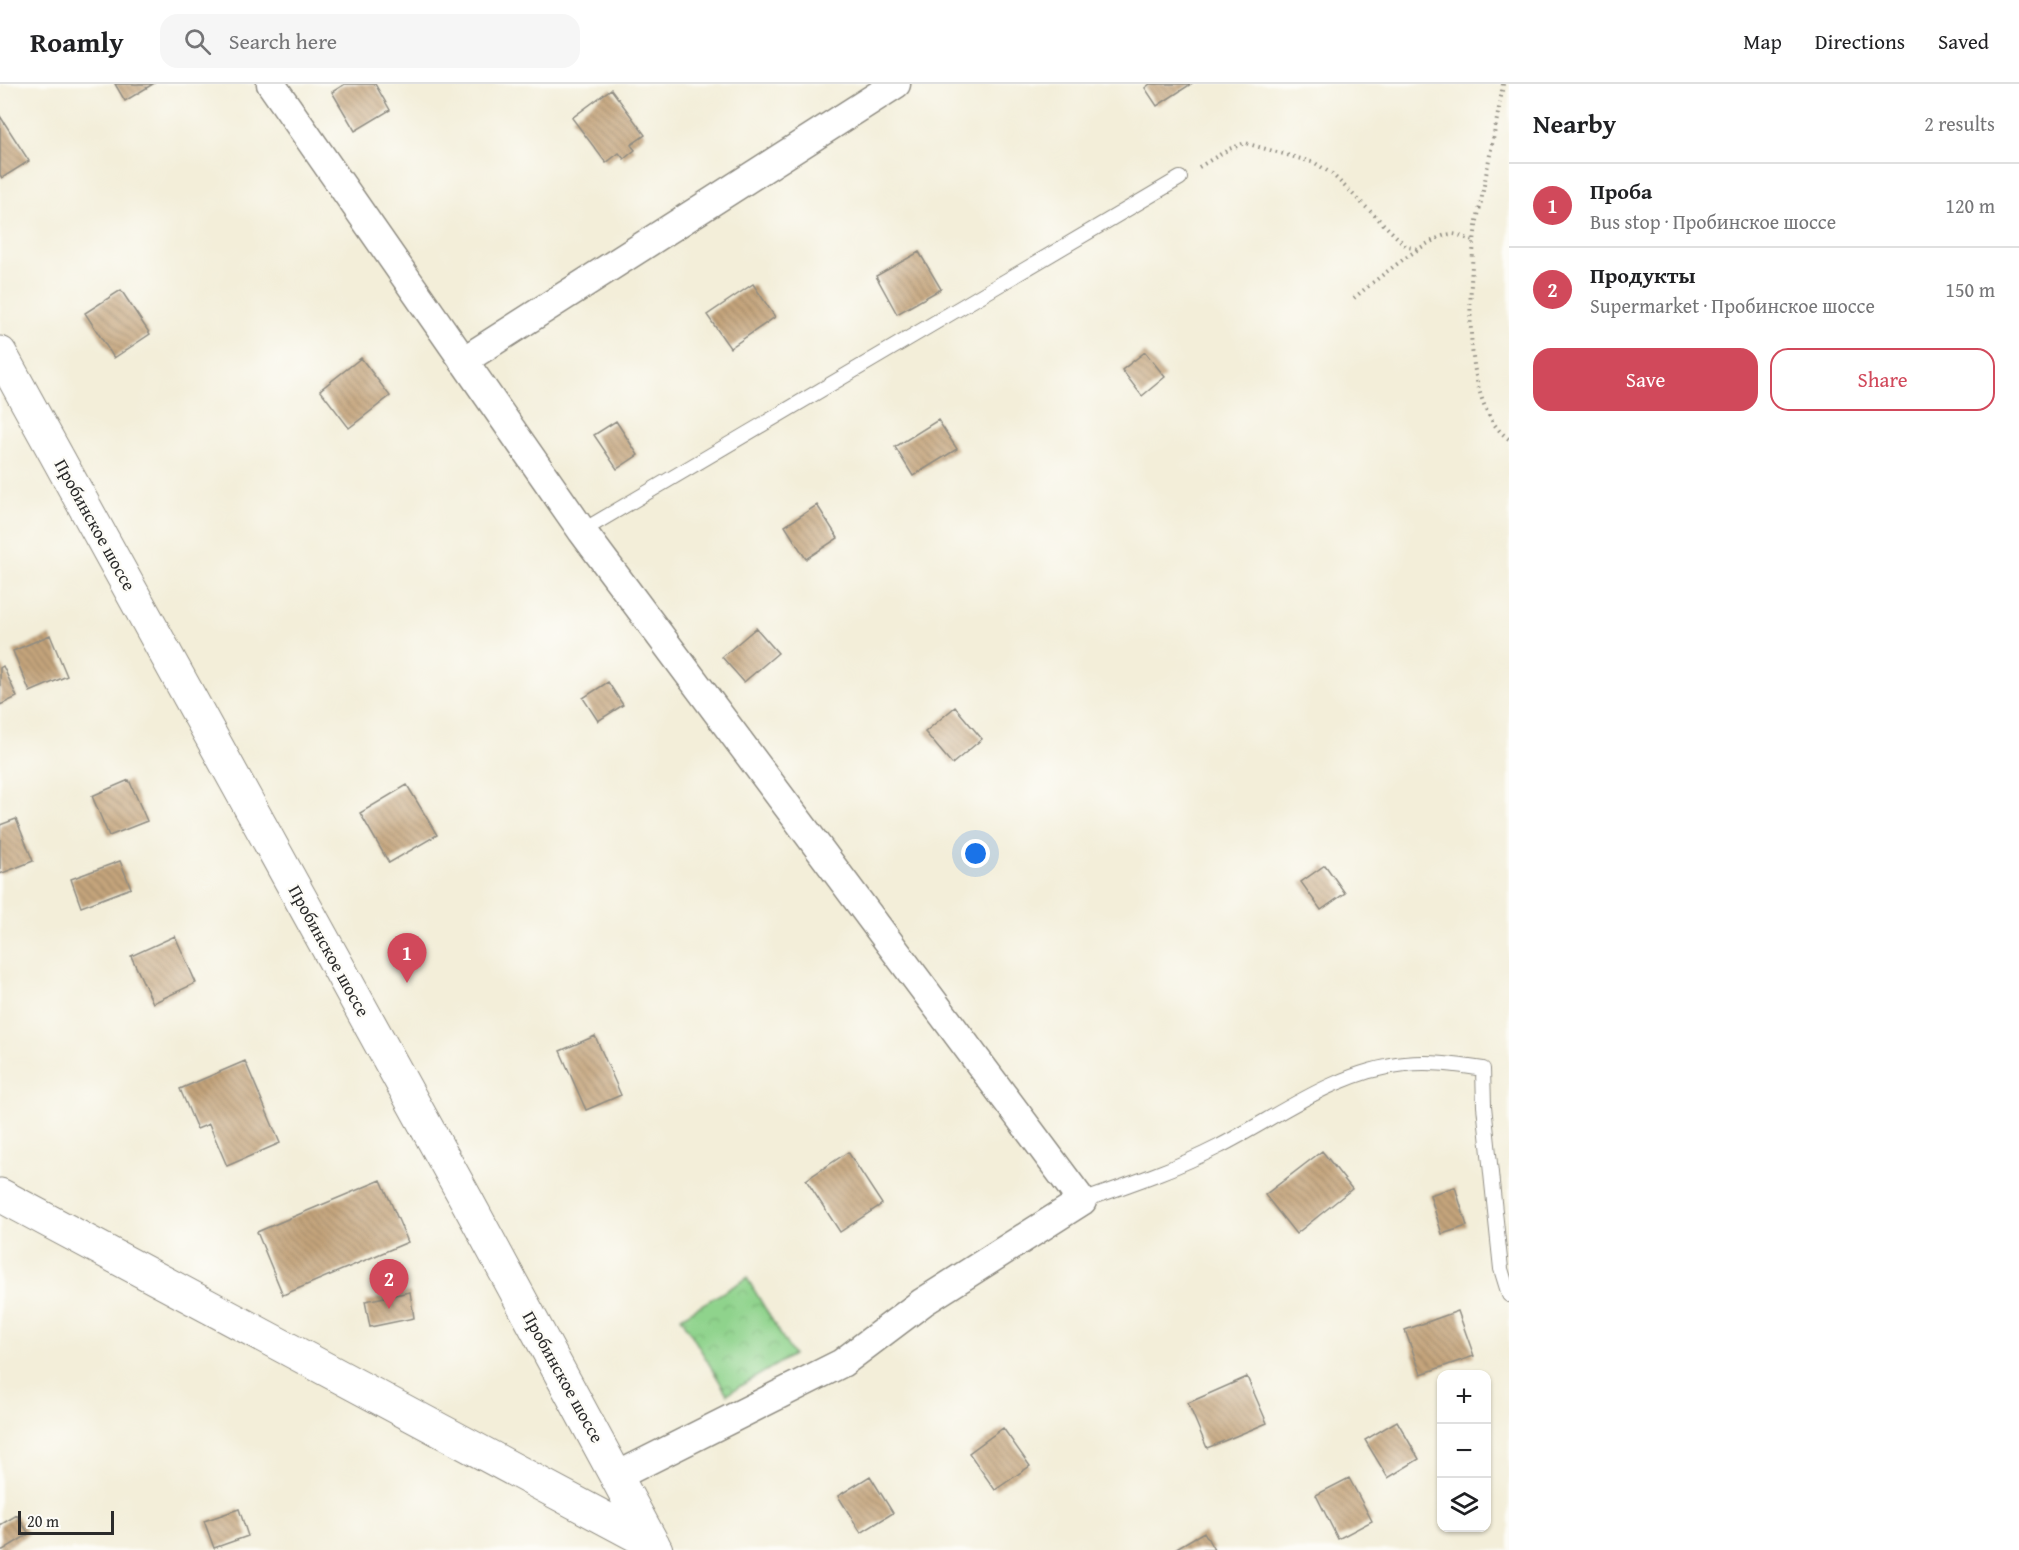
<!DOCTYPE html>
<meta charset="utf-8">
<style>
:root{--surface:#fff;--page:#f6f6f6;--text:#202124;--muted:#757577;--line:#e0e0e0;--accent:#d1495b}
body{margin:0;font-family:"Gentium Book Plus",serif;background:var(--page);color:var(--text)}
.controls{position:absolute;right:18px;bottom:18px;display:grid;overflow:hidden;border-radius:12px;box-shadow:0 2px 4px #0004}
.controls button{width:54px;height:54px;display:grid;place-items:center;padding:0;border:0;border-bottom:2px solid var(--line);background:var(--surface);color:var(--text);font:30px sans-serif}
.scale{position:absolute;left:18px;bottom:15px;width:96px;box-sizing:border-box;padding-left:6px;border:3px solid #2b2b2b;border-top:0;font-size:16px;line-height:21px;white-space:nowrap;color:#2b2b2b;-webkit-text-stroke:4px #fdfcf7;paint-order:stroke}
.you{position:absolute;left:976px;top:770px;width:21px;height:21px;margin:-15px;border:4px solid #fff;border-radius:50%;background:#1a73e8;box-shadow:0 0 0 9px #1a73e833}
.badge{display:grid;place-items:center;width:39px;height:39px;border-radius:50%;background:var(--accent);color:#fff;font-size:20px;font-weight:700}
.pin{position:absolute;translate:-50% -50px;filter:drop-shadow(0 2px 3px #0008)}
.pin::after{content:'';position:absolute;top:32px;width:21px;height:18px;background:inherit;clip-path:polygon(0 0,100% 0,50% 100%)}
.list{margin:0;padding:0;list-style:none}
h2{display:flex;justify-content:space-between;align-items:center;height:78px;margin:0;padding:0 24px;font-size:26px}
h2 small{font-size:20px;font-weight:400;color:var(--muted)}
.list li{display:grid;grid-template-columns:39px 1fr auto;gap:18px;align-items:center;box-sizing:border-box;height:84px;padding:0 24px;border-top:2px solid var(--line)}
.list b{display:block;font-size:22px;white-space:nowrap}
.list p{margin:0;font-size:20px;white-space:nowrap;color:var(--muted)}
.list em{font-size:20px;font-style:normal;color:var(--muted)}
.actions{display:flex;gap:12px;padding:18px 24px}
.actions a{flex:1;padding:14px 0;border:2px solid var(--accent);border-radius:18px;text-align:center;font-size:21px;color:var(--accent)}
.actions .main{background:var(--accent);color:#fff}
.icon{flex:none;width:33px;height:33px;fill:none;stroke:currentColor;stroke-width:2;stroke-linecap:round;stroke-linejoin:round}
.map{position:relative;flex:none;width:1509px;height:1466px;overflow:hidden}
header{display:flex;align-items:center;gap:36px;box-sizing:border-box;height:84px;padding:0 30px;background:var(--surface);border-bottom:2px solid var(--line)}
header strong{font-size:28px}
nav{display:flex;gap:33px;margin-inline-start:auto;font-size:21px}
.search{width:420px;height:54px;background:var(--page);display:flex;align-items:center;gap:15px;box-sizing:border-box;padding:0 21px;border-radius:18px;color:var(--muted);font-size:22px}
main{display:flex}
aside{flex:1;background:var(--surface)}
.map>svg:first-child{display:block}
.park{fill:url(#park-crowns);stroke:#5d7f5c;stroke-width:1.5}
.building{fill:url(#building-back-hatch)}
.lines{fill:none;stroke-linecap:round;stroke-linejoin:round}
.lane-casing{stroke:#8f8c82;stroke-width:16}
.street-casing{stroke:#8f8c82;stroke-width:31}
.secondary-casing{stroke:#8f8c82;stroke-width:35}
.path{stroke:#8f8c82;stroke-width:4;stroke-dasharray:1.5 4.5;stroke-linecap:butt}
.lane{stroke:#fff;stroke-width:14}
.street{stroke:#fff;stroke-width:28}
.secondary{stroke:#fff;stroke-width:33}
.labels{text-anchor:middle;stroke-width:5;stroke-linejoin:round;paint-order:stroke}
.street-label{font-size:18px;fill:#2b2b2b;stroke:#fdfcf7}
</style>
<header>
<strong>Roamly</strong>
<div class="search"><svg class="icon" aria-label="search" viewBox="0 0 24 24"><circle cx="10" cy="10" r="6"/><path d="M15 15l6 6"/></svg>Search here</div>
<nav><a>Map</a><a>Directions</a><a>Saved</a></nav>
</header>
<main>
<div class="map">
<svg width="1509" height="1466" viewBox="0 0 1509 1466">
<defs>
<pattern id="park-crowns" width="20" height="18" patternUnits="userSpaceOnUse" patternTransform="scale(1.5)"><rect width="20" height="18" fill="#8fd38c"/><path d="M2 6a3 3 0 1 1 6 0M12 15a3 3 0 1 1 6 0" fill="none" stroke="#7cb579"/></pattern>
<pattern id="building-back-hatch" width="6" height="6" patternUnits="userSpaceOnUse" patternTransform="scale(1.5)"><rect width="6" height="6" fill="#c4a47c"/><path d="M-1 5l2 2M0 0l6 6M5-1l2 2" fill="none" stroke="#9f8666"/></pattern>
</defs>
<rect width="100%" height="100%" fill="#fdfcf7"/>
<filter id="ink" filterUnits="userSpaceOnUse"><feTurbulence type="fractalNoise" baseFrequency=".0167" numOctaves="2"/><feDisplacementMap in="SourceGraphic" scale="12" xChannelSelector="R" yChannelSelector="G"/><feConvolveMatrix kernelMatrix="1 2 1 2 8 2 1 2 1" color-interpolation-filters="sRGB"/></filter>
<filter id="wash" filterUnits="userSpaceOnUse"><feTurbulence type="fractalNoise" baseFrequency=".008" numOctaves="4" result="noise"/><feDisplacementMap in="SourceGraphic" scale="24" xChannelSelector="R" yChannelSelector="G"/><feGaussianBlur stdDeviation="1.35" result="paint"/><feColorMatrix in="noise" values="0 0 0 0 0 0 0 0 0 0 0 0 0 0 0 0 0 1.4 0 .05"/><feComposite in="paint" operator="in"/></filter>
<g filter="url(#wash)">
<rect width="100%" height="100%" fill="#f3eed9"/>
<path class="park" d="M 747,1194 L 793,1271 L 727,1310 L 681,1233 Z"/>
<g id="blocks">
<path class="building" d="M 115,0 L 153,0 L 125,17 Z
M 345,0 L 375,0 L 390,26 L 355,47 L 332,8 Z
M 1150,0 L 1191,0 L 1157,22 L 1145,4 Z
M 611,5 L 645,51 L 631,61 L 635,66 L 624,75 L 619,69 L 606,79 L 572,34 Z
M 0,32 L 29,77 L 2,94 L 0,91 Z
M 919,168 L 941,205 L 897,230 L 876,192 Z
M 753,200 L 775,233 L 730,264 L 707,231 Z
M 121,206 L 150,250 L 114,274 L 85,229 Z
M 1145,268 L 1165,293 L 1142,312 L 1122,286 Z
M 361,274 L 390,312 L 349,344 L 320,306 Z
M 938,336 L 957,365 L 913,392 L 895,363 Z
M 616,337 L 638,371 L 617,385 L 594,351 Z
M 817,421 L 838,454 L 806,475 L 785,442 Z
M 756,544 L 778,569 L 744,598 L 722,573 Z
M 50,551 L 67,592 L 30,608 L 13,567 Z
M 3,582 L 17,613 L 0,621 L 0,584 Z
M 608,598 L 623,621 L 598,637 L 583,614 Z
M 955,623 L 982,655 L 952,680 L 925,648 Z
M 129,696 L 147,737 L 109,752 L 92,712 Z
M 407,701 L 437,751 L 389,779 L 360,729 Z
M 16,735 L 33,777 L 0,790 L 0,741 Z
M 120,777 L 131,804 L 81,823 L 71,795 Z
M 1325,781 L 1345,809 L 1321,826 L 1301,798 Z
M 175,852 L 196,899 L 153,919 L 131,872 Z
M 595,952 L 621,1011 L 586,1026 L 560,967 Z
M 245,977 L 280,1059 L 227,1082 L 209,1040 L 197,1045 L 180,1005 Z
M 1322,1067 L 1352,1105 L 1296,1150 L 1265,1111 Z
M 848,1068 L 882,1120 L 840,1148 L 806,1096 Z
M 381,1096 L 408,1158 L 283,1211 L 257,1148 Z
M 1455,1103 L 1467,1142 L 1442,1150 L 1430,1111 Z
M 410,1208 L 414,1234 L 370,1243 L 365,1217 Z
M 1458,1227 L 1474,1272 L 1421,1290 L 1405,1246 Z
M 1247,1293 L 1267,1339 L 1207,1364 L 1188,1319 Z
M 1397,1337 L 1419,1375 L 1388,1394 L 1365,1356 Z
M 1003,1344 L 1030,1382 L 995,1406 L 969,1369 Z
M 870,1392 L 893,1429 L 861,1449 L 838,1412 Z
M 1349,1394 L 1372,1437 L 1338,1455 L 1316,1411 Z
M 239,1425 L 248,1452 L 214,1464 L 204,1437 Z
M 17,1431 L 29,1450 L 3,1466 L 0,1466 L 0,1441 Z
M 1204,1448 L 1214,1466 L 1173,1466 Z"/>
</g>
</g>
<g filter="url(#ink)">
<use href="#blocks" fill-opacity="0" stroke="#8f8c82" stroke-width="1.5"/>
<g class="lines">
<g class="lane-casing">
<path id="lane" d="M 582,447 L 1180,94
M 1082,1117 C 1128,1101 1175,1085 1218,1063 C 1279,1032 1336,987 1405,980 C 1431,977 1457,981 1483,985 L 1484,1022 L 1501,1185 L 1509,1211"/>
</g>
<g class="street-casing">
<path id="street" d="M 271,0 L 582,447 L 1082,1117 L 923,1218 L 842,1279 L 617,1392
M 463,277 L 896,0"/>
</g>
<g class="secondary-casing">
<path id="secondary" d="M 0,269 L 466,1115 L 656,1466
M 0,1111 L 653,1460"/>
</g>
<path class="path" d="M 1503,0 C 1497,39 1488,78 1481,118 C 1478,131 1475,145 1474,158 C 1469,209 1462,323 1509,355
M 1199,83 L 1229,65 L 1245,59 L 1315,79 L 1332,90 L 1407,163 L 1420,165
M 1354,214 C 1371,200 1431,150 1452,150 C 1458,150 1467,155 1474,157"/>
<use href="#lane" class="lane"/>
<use href="#street" class="street"/>
<use href="#secondary" class="secondary"/>
</g>
</g>
<g class="labels">
<g class="street-label">
<text transform="translate(95 441) rotate(61)" y="6">Пробинское шоссе</text>
<text transform="translate(329 867) rotate(61)" y="6">Пробинское шоссе</text>
<text transform="translate(563 1293) rotate(61)" y="6">Пробинское шоссе</text>
</g>
</g>
</svg>
<div class="controls">
<button>+</button>
<button>−</button>
<button><svg class="icon" aria-label="layers" viewBox="0 0 24 24"><path d="M12 4l9 5-9 5-9-5zM3 14l9 5 9-5"/></svg></button>
</div>
<div class="scale">20 m</div>
<div class="you"></div>
<div class="pin badge" style="left:407px;top:899px">1</div>
<div class="pin badge" style="left:389px;top:1225px">2</div>
</div>
<aside>
<h2>Nearby<small>2 results</small></h2>
<ul class="list">
<li><span class="badge">1</span><div><b>Проба</b><p>Bus stop · Пробинское шоссе</p></div><em>120 m</em></li>
<li><span class="badge">2</span><div><b>Продукты</b><p>Supermarket · Пробинское шоссе</p></div><em>150 m</em></li>
</ul>
<div class="actions"><a class="main">Save</a><a>Share</a></div>
</aside>
</main>
